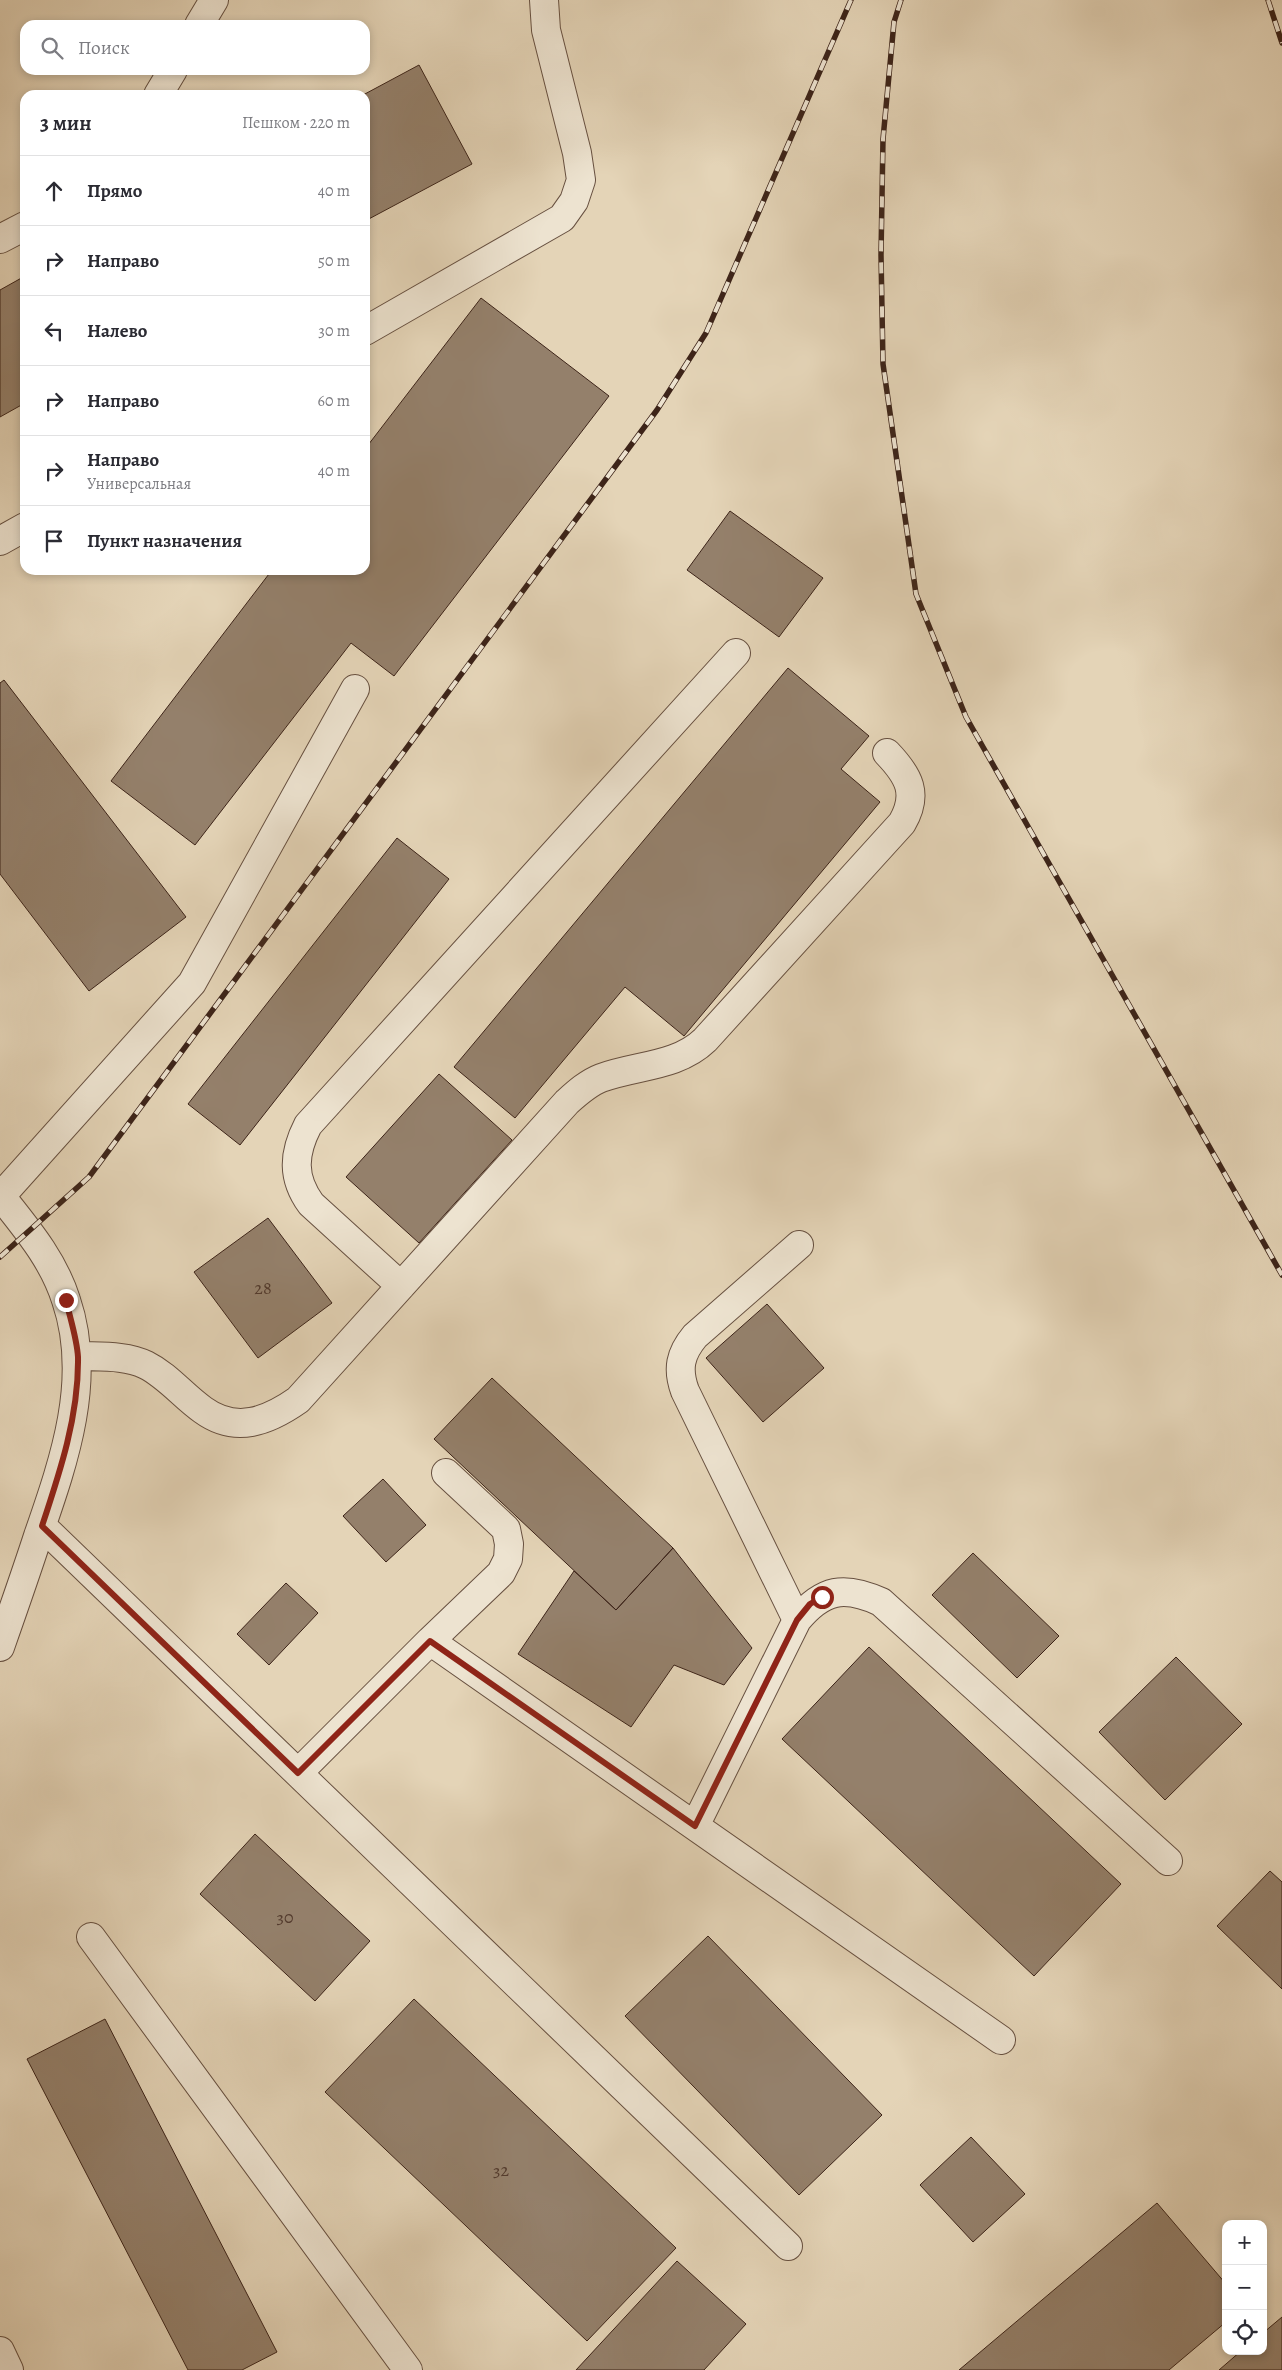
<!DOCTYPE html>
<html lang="ru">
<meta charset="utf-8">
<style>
:root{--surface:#fff;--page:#f7f7f7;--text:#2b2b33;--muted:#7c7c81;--line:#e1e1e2}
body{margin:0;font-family:Alegreya,serif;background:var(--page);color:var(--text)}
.controls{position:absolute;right:15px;bottom:15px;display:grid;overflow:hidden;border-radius:10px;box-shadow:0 2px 8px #0003}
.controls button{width:45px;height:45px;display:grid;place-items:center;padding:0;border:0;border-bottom:1px solid var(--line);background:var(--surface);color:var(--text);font:25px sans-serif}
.stop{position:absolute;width:15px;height:15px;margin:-11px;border:4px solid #8f2418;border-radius:50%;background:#fff}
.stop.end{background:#8f2418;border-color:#fff;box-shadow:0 1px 5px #0008}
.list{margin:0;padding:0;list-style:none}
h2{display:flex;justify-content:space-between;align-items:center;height:65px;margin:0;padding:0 20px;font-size:21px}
h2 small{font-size:16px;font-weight:400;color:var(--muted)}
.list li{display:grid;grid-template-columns:32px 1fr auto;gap:15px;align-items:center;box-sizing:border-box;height:70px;padding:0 20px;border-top:1px solid var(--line)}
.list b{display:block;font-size:19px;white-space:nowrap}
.list p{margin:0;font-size:16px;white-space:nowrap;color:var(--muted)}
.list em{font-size:16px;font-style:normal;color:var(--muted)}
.icon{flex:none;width:28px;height:28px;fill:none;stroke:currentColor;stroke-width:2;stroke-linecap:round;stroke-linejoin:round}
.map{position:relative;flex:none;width:1282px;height:2370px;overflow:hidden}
.search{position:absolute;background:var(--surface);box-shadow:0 2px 8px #0003;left:20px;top:20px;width:350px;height:55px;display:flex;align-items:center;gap:12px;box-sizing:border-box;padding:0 18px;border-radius:15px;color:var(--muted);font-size:19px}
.panel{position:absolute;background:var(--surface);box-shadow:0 2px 8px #0003;left:20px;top:90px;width:350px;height:485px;border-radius:15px}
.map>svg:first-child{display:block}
.building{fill:#94806b;stroke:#3d2419}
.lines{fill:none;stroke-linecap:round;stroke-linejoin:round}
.minor-casing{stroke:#675040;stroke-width:30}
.minor{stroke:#ede3d0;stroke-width:28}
.rail-casing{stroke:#3d2419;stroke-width:5.5}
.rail{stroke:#ede3d0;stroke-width:4;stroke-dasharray:11;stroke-linecap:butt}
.route{stroke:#8f2418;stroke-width:6}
.labels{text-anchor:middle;stroke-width:4;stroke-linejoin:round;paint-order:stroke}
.number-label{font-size:18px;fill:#533b2e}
</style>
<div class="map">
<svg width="1282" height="2370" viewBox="0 0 1282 2370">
<rect width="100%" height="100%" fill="#e4d4b7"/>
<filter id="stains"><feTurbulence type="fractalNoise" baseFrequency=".004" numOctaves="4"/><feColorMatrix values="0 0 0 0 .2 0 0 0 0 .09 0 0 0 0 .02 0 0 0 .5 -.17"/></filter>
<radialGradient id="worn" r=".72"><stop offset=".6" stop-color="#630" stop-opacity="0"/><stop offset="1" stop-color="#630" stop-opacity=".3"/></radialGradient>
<path class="building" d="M 419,65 L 472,164 L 365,221 L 365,95 L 363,95 Z
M 25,276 L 25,403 L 0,417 L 0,290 Z
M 481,298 L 609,396 L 394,676 L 351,643 L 195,845 L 111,781 L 272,570 L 365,570 L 365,449 Z
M 730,511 L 823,578 L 779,637 L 687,570 Z
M 788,668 L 869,736 L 841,769 L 880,802 L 684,1036 L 625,987 L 515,1118 L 454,1067 Z
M 4,680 L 186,917 L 89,991 L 0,874 L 0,683 Z
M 397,838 L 449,879 L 240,1145 L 188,1104 Z
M 439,1074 L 512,1140 L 419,1243 L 346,1177 Z
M 268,1218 L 332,1303 L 258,1358 L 194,1272 Z
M 767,1304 L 824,1368 L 763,1422 L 706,1358 Z
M 492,1378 L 673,1548 L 616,1610 L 434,1439 Z
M 383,1479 L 426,1525 L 386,1562 L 343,1516 Z
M 673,1548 L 752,1648 L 724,1685 L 674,1665 L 631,1727 L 518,1654 L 574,1571 L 616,1610 Z
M 973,1553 L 1059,1636 L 1017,1678 L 932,1595 Z
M 286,1583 L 318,1613 L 269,1665 L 237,1634 Z
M 869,1647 L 1121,1884 L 1034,1976 L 782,1739 Z
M 1176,1657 L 1242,1724 L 1165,1800 L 1099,1732 Z
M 255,1834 L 370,1941 L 315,2001 L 200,1894 Z
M 1270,1871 L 1282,1882 L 1282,1989 L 1217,1926 Z
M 708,1936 L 882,2115 L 799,2195 L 625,2016 Z
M 414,1999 L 676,2248 L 587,2341 L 325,2092 Z
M 105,2019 L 277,2352 L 242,2370 L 188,2370 L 27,2059 Z
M 971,2137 L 1025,2194 L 973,2242 L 920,2185 Z
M 1157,2203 L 1226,2284 L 1226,2322 L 1169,2370 L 959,2370 Z
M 677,2261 L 746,2324 L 704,2370 L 576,2370 Z
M 1282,2317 L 1282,2370 L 1219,2370 L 1241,2351 L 1263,2351 L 1263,2333 Z"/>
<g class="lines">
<g class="minor-casing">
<path id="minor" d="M 199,25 L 214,0
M 158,95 L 173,70
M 0,239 L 25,226
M 365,331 L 562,218 L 574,201 L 581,180 L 577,153 L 546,30 L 544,0
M 0,541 L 25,527
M 0,1195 C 26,1228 53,1259 66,1300 C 93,1379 64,1461 38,1536 C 26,1573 13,1610 0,1647
M 1,1196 L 192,983 L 355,689
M 401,1286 L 311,1204 C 292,1178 293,1154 308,1125 L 736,653
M 78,1356 C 100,1357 126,1355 146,1365 C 168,1376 183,1396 203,1410 C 236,1434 268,1421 298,1400 L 567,1102 C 577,1093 588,1083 601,1078 C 636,1065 677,1067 705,1040 L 902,823 C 919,794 909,776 887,753
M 42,1526 L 788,2246
M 797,1620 C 823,1589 844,1585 881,1602 L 1168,1861
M 430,1641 L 501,1573 L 508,1559 L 509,1544 L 506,1529 L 446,1473
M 298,1773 L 430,1641 L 1001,2040
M 695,1826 L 797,1620 L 685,1391 C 677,1369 680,1354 695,1336 L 799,1245
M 91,1937 L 408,2370
M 0,2351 L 9,2370"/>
</g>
<use href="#minor" class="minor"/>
<g class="rail-casing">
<path id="rail" d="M 901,0 L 894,22 L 883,139 L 881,255 L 883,364 L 916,594 L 966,717 L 1282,1275
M 1268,0 L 1282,43
M 0,1257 L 89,1177 L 657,410 L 706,333 L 851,0"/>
</g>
<use href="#rail" class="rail"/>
</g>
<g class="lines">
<path class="route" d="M 66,1300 C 70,1318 77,1339 78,1357 C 79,1415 60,1472 42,1526 L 298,1773 L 430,1641 L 695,1826 L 797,1620 L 810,1604 L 822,1597"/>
</g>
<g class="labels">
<g class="number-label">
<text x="263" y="1294">28</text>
<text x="285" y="1923">30</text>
<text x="501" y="2176">32</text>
</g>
</g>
<rect width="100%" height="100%" filter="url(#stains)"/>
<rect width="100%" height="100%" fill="url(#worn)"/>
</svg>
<div class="controls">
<button>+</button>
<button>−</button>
<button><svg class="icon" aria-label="locate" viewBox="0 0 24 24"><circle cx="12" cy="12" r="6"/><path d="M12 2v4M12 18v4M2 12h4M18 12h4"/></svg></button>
</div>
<div class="stop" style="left:822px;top:1597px"></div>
<div class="stop end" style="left:66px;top:1300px"></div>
<div class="search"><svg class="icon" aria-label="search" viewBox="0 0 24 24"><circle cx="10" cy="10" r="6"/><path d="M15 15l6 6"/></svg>Поиск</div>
<section class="panel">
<h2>3 мин<small>Пешком · 220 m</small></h2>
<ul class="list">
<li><svg class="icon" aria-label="ahead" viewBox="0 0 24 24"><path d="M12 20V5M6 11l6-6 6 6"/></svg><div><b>Прямо</b></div><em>40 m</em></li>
<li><svg class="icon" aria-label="right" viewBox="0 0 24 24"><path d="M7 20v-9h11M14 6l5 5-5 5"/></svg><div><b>Направо</b></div><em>50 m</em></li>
<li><svg class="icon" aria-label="left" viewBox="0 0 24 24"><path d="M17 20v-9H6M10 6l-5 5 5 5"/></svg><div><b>Налево</b></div><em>30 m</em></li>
<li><svg class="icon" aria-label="right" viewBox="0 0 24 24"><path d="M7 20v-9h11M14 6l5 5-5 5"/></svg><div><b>Направо</b></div><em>60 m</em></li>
<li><svg class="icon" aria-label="right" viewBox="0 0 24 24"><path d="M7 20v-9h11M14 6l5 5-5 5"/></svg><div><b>Направо</b><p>Универсальная</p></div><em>40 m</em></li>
<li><svg class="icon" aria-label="arrive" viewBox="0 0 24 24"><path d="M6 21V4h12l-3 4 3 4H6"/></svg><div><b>Пункт назначения</b></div></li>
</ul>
</section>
</div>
